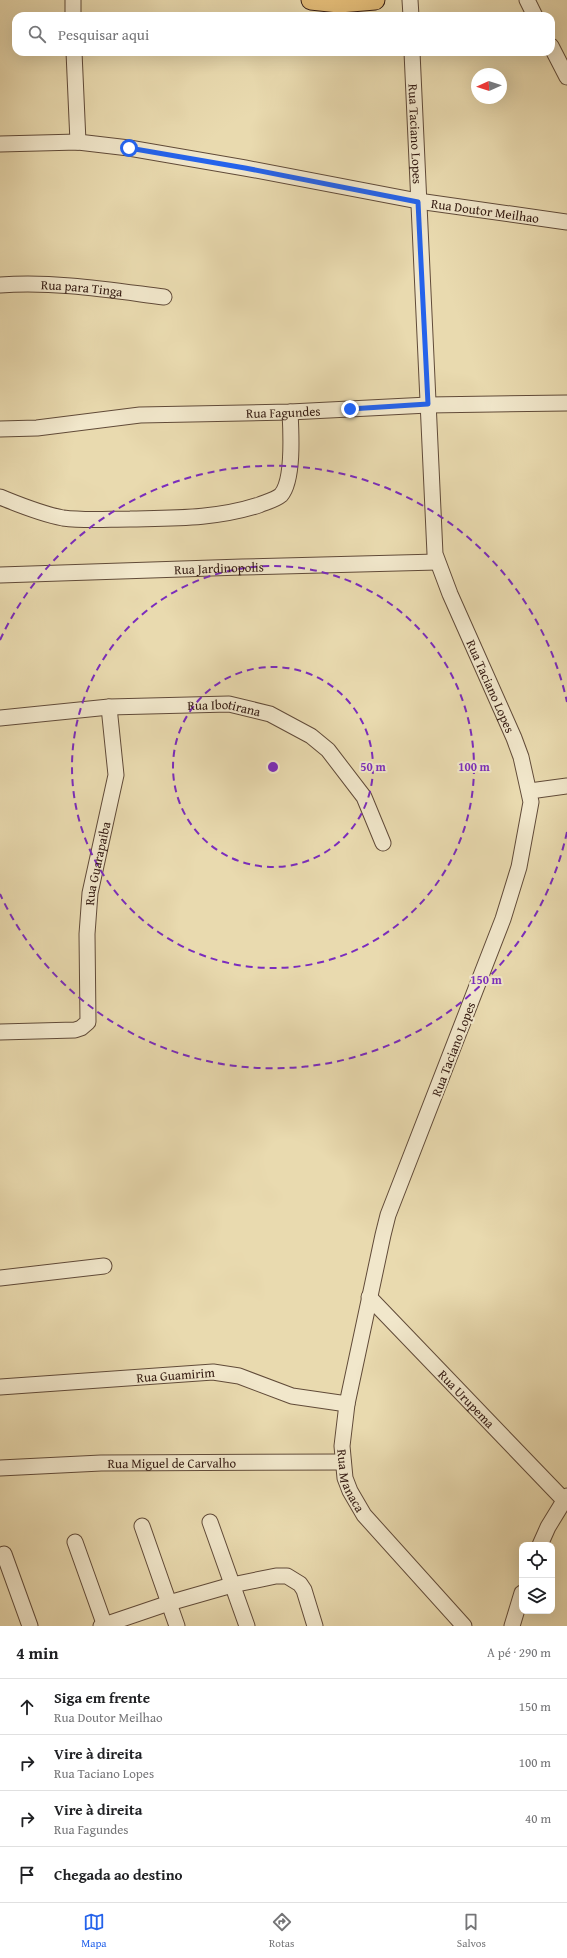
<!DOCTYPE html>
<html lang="pt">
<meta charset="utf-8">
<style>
:root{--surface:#fff;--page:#f6f6f6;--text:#202124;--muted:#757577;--line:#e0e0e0;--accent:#2563eb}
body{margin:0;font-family:"Gentium Book Plus",serif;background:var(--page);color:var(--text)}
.controls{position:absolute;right:12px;bottom:12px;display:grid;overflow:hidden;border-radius:8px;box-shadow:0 4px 16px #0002}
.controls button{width:36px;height:36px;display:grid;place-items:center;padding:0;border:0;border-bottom:1px solid var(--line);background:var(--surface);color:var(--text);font:20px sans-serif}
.compass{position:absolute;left:471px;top:68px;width:36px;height:36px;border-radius:50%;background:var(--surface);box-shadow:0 4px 16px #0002;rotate:267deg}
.stop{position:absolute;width:12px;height:12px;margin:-9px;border:3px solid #2563eb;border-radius:50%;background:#fff}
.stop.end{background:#2563eb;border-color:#fff;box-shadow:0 1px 4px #0008}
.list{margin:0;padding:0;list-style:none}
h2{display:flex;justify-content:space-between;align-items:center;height:52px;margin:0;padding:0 16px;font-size:17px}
h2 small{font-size:13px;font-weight:400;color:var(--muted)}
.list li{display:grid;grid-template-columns:26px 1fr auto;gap:12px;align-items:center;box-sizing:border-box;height:56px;padding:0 16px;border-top:1px solid var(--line)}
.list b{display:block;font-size:15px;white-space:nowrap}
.list p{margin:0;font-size:13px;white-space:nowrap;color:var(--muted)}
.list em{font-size:13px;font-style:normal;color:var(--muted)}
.icon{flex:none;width:22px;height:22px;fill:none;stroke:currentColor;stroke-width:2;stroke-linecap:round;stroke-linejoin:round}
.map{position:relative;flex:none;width:567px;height:1626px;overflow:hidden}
.search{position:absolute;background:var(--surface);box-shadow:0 4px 16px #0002;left:12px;right:12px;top:12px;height:44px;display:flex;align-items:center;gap:10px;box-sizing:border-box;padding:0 14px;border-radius:12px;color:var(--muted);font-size:15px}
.sheet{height:276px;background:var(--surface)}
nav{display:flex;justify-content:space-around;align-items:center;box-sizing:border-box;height:56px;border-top:1px solid var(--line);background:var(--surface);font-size:11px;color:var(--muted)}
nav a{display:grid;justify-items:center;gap:2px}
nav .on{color:var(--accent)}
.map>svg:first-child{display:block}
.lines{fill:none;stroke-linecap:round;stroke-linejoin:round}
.minor-casing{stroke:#614b39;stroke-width:17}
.major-casing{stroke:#341b12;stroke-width:21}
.minor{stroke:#f1e7cb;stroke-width:15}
.major{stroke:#e4bd78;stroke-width:19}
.route{stroke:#2563eb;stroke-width:5}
.ring{fill:none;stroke:#7b2cbf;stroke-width:2;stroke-dasharray:7 5}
.labels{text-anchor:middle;stroke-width:4;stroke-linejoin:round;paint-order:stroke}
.street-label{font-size:13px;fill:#341b12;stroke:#f1e7cb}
.centre{fill:#7b2cbf;stroke:#f1e7cb;stroke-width:2}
.ring-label{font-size:12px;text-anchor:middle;font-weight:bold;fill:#7b2cbf;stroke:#f1e7cb;stroke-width:4;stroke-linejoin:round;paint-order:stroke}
</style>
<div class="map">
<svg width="567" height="1626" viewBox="0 0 567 1626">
<rect width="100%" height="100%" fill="#e9daaf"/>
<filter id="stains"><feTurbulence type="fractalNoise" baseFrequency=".005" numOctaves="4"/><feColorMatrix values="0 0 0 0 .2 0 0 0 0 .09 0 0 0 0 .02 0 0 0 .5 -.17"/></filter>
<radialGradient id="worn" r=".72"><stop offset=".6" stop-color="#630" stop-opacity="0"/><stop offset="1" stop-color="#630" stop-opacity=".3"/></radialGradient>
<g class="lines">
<g class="minor-casing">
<g id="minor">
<path d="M 73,0 L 73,16"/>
<path d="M 410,0 L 411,16"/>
<path d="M 527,0 L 535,16"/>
<path d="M 551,46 L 567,77"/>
<path d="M 74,52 L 78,142"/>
<path id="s1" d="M 412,52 L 435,554 L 450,594 L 514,738 L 521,757 L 531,802 L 519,867 L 503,919 L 388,1215 L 383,1235 L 347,1404 L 342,1446 L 345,1478 L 350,1491 L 364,1515 L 464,1626"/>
<path id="s2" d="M 0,144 L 78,142 L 129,148 L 245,168 L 418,201 L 567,222"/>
<path id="s3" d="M 0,285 C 55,281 109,290 164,297"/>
<path id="s4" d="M 0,429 L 37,428 L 140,415 L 290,412 L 428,405 L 567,403"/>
<path d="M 0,497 C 20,505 41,514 63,518 C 85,521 108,519 130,519 C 174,518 216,519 259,505 C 266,502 275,500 281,495 C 294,480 291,431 290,412"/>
<path id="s5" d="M 0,575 L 242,567 L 437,562"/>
<path id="s6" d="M 0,718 L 109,707 L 229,704 L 270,714 L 311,736 L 328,750 L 364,797 L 383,843"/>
<path d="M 530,791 L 567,786"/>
<path id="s7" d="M 0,1032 L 75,1030 L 81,1028 L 88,1022 L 87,934 L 90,893 L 116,775 L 109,707"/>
<path d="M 0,1278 L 104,1266"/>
<path id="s8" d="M 369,1297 L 564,1500"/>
<path id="s9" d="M 0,1387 L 213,1372 L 239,1376 L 292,1396 L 347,1404"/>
<path id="s10" d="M 0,1468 L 101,1463 L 343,1462"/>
<path d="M 210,1522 L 247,1626"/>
<path d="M 142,1526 L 177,1626"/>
<path d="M 75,1542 L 105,1626"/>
<path d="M 540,1545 L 548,1527 L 567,1496"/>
<path d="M 4,1554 L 30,1626"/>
<path d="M 101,1626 L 169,1603 L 232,1585 L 276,1576 L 287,1576 L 300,1584 L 304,1590 L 315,1626"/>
<path d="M 512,1626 L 522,1593"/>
</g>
</g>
<g class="major-casing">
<path id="major" d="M 311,0 L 339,3 L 375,0"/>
</g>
<use href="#minor" class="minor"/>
<use href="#major" class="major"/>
</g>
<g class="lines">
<path class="route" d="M 129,148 L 245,168 L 418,202 L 428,404 L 350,409"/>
</g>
<g class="ring">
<circle cx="273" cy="767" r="100"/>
<circle cx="273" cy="767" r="201"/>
<path d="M567 832A301 301 0 0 1 0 894M0 640A301 301 0 0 1 567 702"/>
</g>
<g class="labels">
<g class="street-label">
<text dy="5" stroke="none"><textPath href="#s1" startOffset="82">Rua Taciano Lopes</textPath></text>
<text dy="5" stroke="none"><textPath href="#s2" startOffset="491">Rua Doutor Meilhao</textPath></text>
<text dy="5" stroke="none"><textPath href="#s3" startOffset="82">Rua para Tinga</textPath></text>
<text dy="5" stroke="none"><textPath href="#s4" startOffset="284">Rua Fagundes</textPath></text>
<text dy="5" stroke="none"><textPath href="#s5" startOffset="219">Rua Jardinopolis</textPath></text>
<text dy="5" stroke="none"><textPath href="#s1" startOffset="646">Rua Taciano Lopes</textPath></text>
<text dy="5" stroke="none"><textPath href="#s6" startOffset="225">Rua Ibotirana</textPath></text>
<text dy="5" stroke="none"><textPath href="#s7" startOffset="250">Rua Guarapaiba</textPath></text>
<text transform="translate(453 1049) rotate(-69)" y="5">Rua Taciano Lopes</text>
<text dy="5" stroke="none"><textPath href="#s9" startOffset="176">Rua Guamirim</textPath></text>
<text dy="5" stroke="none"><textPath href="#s8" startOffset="141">Rua Urupema</textPath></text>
<text dy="5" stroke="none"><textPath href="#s10" startOffset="172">Rua Miguel de Carvalho</textPath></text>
<text dy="5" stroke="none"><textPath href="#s1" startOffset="1479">Rua Manaca</textPath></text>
</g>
</g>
<circle cx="273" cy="767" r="6" class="centre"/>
<g class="ring-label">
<text x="373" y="771">50 m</text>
<text x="474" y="771">100 m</text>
<text x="486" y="984">150 m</text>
</g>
<rect width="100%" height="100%" filter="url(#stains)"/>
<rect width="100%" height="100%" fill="url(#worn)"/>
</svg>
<div class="controls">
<button><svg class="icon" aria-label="locate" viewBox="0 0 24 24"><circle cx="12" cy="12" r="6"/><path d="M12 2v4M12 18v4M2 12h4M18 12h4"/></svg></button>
<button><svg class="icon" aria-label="layers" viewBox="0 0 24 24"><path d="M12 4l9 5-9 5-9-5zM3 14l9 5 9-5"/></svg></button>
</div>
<svg class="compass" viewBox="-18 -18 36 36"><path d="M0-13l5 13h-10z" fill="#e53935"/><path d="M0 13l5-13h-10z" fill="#757577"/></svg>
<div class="stop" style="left:129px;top:148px"></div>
<div class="stop end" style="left:350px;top:409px"></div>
<div class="search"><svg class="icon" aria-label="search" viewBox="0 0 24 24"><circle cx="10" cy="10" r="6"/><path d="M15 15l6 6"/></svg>Pesquisar aqui</div>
</div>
<section class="sheet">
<h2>4 min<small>A pé · 290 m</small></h2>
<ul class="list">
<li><svg class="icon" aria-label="ahead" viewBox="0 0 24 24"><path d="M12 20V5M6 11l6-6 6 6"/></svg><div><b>Siga em frente</b><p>Rua Doutor Meilhao</p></div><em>150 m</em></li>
<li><svg class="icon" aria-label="right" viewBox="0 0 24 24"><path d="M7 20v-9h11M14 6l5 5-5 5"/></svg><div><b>Vire à direita</b><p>Rua Taciano Lopes</p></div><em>100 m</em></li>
<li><svg class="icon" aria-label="right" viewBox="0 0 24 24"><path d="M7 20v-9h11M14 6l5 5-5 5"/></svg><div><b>Vire à direita</b><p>Rua Fagundes</p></div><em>40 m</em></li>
<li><svg class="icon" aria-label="arrive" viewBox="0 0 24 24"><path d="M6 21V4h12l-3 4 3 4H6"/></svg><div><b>Chegada ao destino</b></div></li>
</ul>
</section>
<nav>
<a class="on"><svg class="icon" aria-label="map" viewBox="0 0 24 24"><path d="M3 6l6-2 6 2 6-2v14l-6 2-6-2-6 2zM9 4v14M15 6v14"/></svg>Mapa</a>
<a><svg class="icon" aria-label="directions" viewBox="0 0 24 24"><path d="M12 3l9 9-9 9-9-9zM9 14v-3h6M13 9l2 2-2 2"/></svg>Rotas</a>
<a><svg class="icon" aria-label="saved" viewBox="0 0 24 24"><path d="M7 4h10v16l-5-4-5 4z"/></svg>Salvos</a>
</nav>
